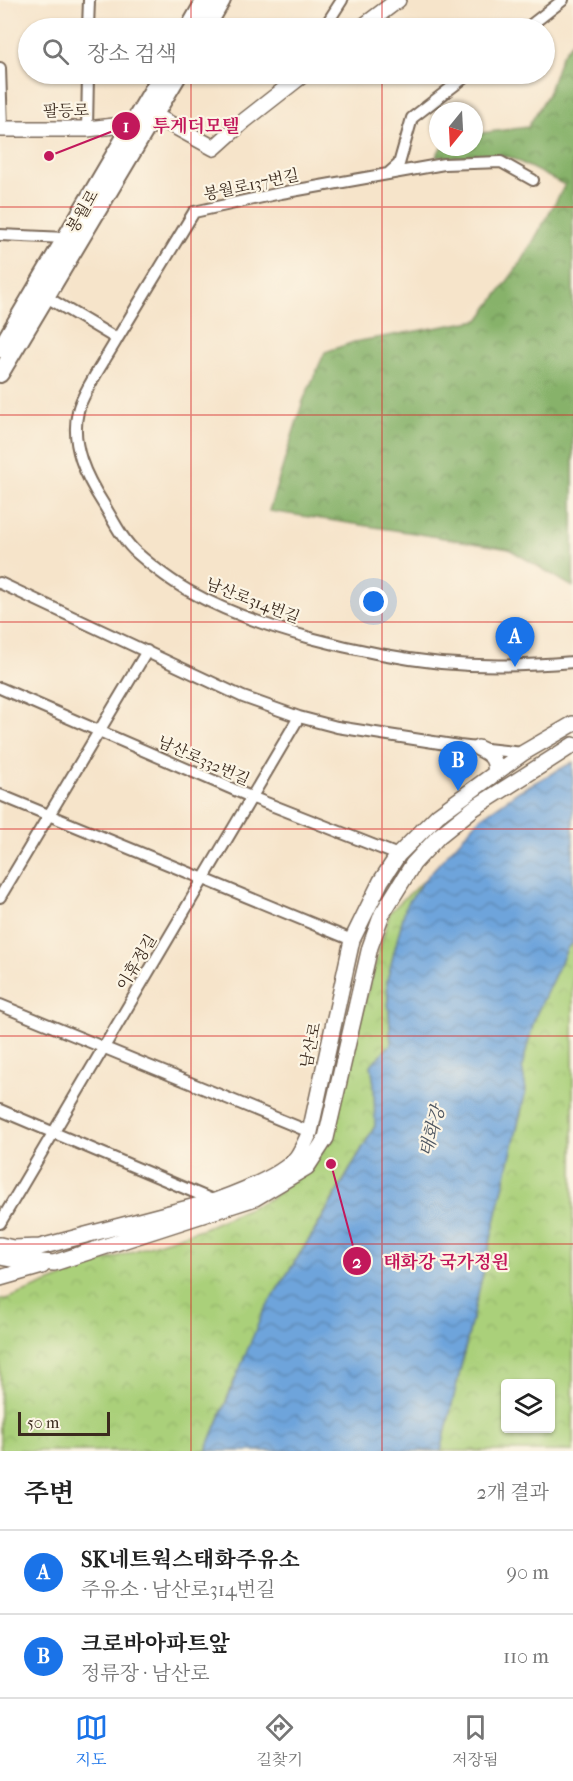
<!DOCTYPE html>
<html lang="ko">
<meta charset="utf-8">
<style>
:root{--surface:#fff;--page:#f2f2f2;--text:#222;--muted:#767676;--line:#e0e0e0;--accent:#1a73e8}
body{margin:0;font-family:"IM FELL French Canon","Noto Serif KR",serif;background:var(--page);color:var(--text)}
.controls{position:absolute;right:18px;bottom:18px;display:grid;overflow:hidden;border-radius:6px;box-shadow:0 2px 4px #0004}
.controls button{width:54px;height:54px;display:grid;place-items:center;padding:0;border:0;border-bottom:2px solid var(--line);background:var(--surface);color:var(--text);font:30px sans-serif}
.compass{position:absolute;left:429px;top:102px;width:54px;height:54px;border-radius:50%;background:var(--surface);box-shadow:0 2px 4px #0004;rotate:198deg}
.scale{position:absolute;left:18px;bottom:15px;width:92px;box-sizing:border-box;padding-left:6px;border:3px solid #3b2a1e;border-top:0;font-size:16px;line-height:21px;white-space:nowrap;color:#3b2a1e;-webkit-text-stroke:4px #fcf5e5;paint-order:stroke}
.you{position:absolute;left:374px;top:602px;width:21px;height:21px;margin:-15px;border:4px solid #fff;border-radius:50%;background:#1a73e8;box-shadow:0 0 0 9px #1a73e833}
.badge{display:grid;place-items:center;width:39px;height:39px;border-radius:50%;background:var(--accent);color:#fff;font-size:20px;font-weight:700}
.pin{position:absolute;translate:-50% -50px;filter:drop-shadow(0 2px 3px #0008)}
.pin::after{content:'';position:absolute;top:32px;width:21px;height:18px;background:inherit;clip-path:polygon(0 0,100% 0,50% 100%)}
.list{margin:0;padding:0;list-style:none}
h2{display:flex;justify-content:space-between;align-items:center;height:78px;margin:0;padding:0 24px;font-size:26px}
h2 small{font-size:20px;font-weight:400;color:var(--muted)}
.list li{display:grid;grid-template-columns:39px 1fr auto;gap:18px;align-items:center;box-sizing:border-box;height:84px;padding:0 24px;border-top:2px solid var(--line)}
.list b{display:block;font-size:22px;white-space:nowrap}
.list p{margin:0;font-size:20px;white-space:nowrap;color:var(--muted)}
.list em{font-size:20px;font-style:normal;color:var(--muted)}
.icon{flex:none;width:33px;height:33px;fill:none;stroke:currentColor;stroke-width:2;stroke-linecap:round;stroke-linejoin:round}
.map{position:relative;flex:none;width:573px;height:1451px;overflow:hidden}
.search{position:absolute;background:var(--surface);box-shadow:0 2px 4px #0004;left:18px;right:18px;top:18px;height:66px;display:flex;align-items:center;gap:15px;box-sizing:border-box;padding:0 21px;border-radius:33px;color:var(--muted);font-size:22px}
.sheet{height:246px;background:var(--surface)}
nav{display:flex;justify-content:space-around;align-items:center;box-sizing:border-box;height:84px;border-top:2px solid var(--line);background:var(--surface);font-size:16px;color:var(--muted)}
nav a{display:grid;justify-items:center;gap:3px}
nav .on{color:var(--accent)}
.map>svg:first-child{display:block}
.forest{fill:url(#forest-crowns);stroke:#616e44;stroke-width:1.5}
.park{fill:url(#park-crowns);stroke:#727d4c;stroke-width:1.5;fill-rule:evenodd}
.water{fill:url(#water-waves);stroke:#54677c;stroke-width:1.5}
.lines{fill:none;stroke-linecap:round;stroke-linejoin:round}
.street-casing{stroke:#7c6b5a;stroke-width:14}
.secondary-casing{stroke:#7c6b5a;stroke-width:18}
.primary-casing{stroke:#7c6b5a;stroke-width:20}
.street{stroke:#fff;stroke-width:10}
.secondary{stroke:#fff;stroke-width:15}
.primary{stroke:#fff;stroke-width:16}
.grid{fill:none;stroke:#d62828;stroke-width:1.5;stroke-opacity:0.55}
.labels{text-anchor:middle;stroke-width:4.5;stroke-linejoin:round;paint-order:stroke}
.street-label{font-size:16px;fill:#3b2a1e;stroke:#fcf5e5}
.water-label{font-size:18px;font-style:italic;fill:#4d5560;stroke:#fcf5e5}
.leader{fill:none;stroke:#c2185b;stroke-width:2}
.callout-dot{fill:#c2185b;stroke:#fcf5e5;stroke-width:2}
.mark-label{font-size:18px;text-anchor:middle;font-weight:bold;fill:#fff}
.callout-label{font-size:18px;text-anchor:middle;font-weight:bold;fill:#c2185b;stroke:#fcf5e5;stroke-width:4.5;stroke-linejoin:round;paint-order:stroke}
</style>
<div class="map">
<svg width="573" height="1451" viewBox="0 0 573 1451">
<defs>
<pattern id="forest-crowns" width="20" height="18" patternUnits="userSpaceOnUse" patternTransform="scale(1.5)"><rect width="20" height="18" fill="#87b26a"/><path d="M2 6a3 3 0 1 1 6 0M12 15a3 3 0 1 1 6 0" fill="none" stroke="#709157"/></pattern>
<pattern id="park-crowns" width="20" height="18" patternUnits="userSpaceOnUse" patternTransform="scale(1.5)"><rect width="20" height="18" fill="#aad07a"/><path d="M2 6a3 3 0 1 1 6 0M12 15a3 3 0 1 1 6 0" fill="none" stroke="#93b369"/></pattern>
<pattern id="water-waves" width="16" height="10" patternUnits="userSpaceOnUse" patternTransform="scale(1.5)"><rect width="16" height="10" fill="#6ea4db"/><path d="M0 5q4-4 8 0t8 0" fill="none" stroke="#5c86b1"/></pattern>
</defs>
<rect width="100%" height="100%" fill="#fcf5e5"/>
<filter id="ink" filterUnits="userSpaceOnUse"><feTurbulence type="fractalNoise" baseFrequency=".0167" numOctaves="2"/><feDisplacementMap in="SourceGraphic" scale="12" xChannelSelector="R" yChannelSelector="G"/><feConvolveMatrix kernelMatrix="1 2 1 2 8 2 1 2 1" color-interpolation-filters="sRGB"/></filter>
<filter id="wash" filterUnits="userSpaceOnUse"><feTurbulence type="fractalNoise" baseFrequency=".008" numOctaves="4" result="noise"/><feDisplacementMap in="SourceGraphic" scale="24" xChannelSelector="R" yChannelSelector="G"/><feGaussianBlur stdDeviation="1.35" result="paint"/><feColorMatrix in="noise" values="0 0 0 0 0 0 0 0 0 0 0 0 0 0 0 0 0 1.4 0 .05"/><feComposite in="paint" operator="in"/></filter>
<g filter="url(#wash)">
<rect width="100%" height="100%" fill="#f6e4ca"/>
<path class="forest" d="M 573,40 L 573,587 L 509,549 L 414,533 L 269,511 L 303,401 L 325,352 L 354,342 L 479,320 L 522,261 L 565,185 L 510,157 L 436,157 L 441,147 L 474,147 L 474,134 L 528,127 L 548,94 L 561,56 Z"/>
<path class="park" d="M 425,879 L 406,906 L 387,980 L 391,1044 L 371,1066 L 374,1084 L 375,1126 L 313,1233 L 273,1296 L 234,1381 L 206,1451 L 0,1451 L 0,1299 L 7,1299 L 107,1260 L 204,1228 L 272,1198 L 307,1167 L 326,1138 L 390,912 Z
M 573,943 L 573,1451 L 441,1451 L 526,1091 L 522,1067 L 535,1017 L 568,947 ZM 506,1384 L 550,1384 L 550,1428 L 506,1428 Z"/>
<path class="water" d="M 573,762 L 573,943 L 568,947 L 535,1017 L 522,1067 L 526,1090 L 441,1451 L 206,1451 L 263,1312 L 319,1224 L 375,1126 L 374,1084 L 371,1065 L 391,1044 L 387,980 L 406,905 L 425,879 L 479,819 L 519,791 Z"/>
</g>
<g filter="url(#ink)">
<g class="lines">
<g class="street-casing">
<path id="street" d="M 88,28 L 89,0
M 324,28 L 342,0
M 527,28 L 563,0
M 0,68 L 2,129
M 87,129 L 88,74
M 390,172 L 399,164 L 412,118 L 469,74
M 0,235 L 66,238
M 43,295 L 117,339 L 194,212 L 281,193 L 444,164 L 501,162 L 533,180
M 117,339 C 107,357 82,393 78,411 C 70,445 86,477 104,505 C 113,520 123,541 137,553 C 152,566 171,581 189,591 C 256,629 365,655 441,663 C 485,667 529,666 573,662
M 0,583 L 243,697 L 299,717 L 337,727 L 459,746 L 523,753
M 0,688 L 251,797 L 398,855
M 0,795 L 352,940
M 0,897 L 147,651
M 0,1005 L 310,1132
M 0,1110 L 215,1201
M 0,1223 L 299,717"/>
</g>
<g class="secondary-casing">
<path id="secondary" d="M 361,28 L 398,0
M 143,109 L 214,148 L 244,121 L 304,74
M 0,129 L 87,129 L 133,124
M 478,748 C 491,754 497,759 495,774
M 0,1245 L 13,1248 L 40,1247 L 215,1201 C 237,1193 283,1176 297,1157 C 302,1150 306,1140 310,1132 L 352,940 L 381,881 L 398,855 L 438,815 L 523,753 L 573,724
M 0,1257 L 16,1260 L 54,1263 L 255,1198 L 307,1167 L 326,1138 L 370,947 L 382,914 L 413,864 L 439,836 L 474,808 L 573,745
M 0,1278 L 42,1266"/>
</g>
<g class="primary-casing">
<path id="primary" d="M 189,28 L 205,0
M 206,28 L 222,0
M 0,349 L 162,74
M 0,374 L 179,74"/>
</g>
<use href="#street" class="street"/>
<use href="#secondary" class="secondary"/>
<use href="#primary" class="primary"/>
</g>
</g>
<path class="grid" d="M 191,0 L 191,28M 382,0 L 382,28M 191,74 L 191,1451M 382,74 L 382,1451M 0,207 L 573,207M 0,415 L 573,415M 0,622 L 573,622M 0,829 L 573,829M 0,1036 L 573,1036M 0,1244 L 573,1244"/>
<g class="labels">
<g class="street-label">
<text transform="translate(66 110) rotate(-1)" y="6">팔등로</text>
<text transform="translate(251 184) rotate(-12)" y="6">봉월로137번길</text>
<text transform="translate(82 211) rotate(-60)" y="6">봉월로</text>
<text transform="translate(253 600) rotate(21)" y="6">남산로314번길</text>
<text transform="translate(204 760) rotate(24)" y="6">남산로332번길</text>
<text transform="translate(136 962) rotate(-59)" y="6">이휴정길</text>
<text transform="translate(310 1045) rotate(-78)" y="6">남산로</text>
</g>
<g class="water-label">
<text transform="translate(432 1131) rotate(-75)" y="6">태화강</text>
</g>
</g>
<path class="leader" d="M49 156L126 126M331 1164L357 1261"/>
<g class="callout-dot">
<circle cx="49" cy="156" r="6"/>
<circle cx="331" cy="1164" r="6"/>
<circle cx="126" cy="126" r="15"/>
<circle cx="357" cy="1261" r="15"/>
</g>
<g class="mark-label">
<text x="126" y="132">1</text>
<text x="357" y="1268">2</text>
</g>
<g class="callout-label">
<text x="196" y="132">투게더모텔</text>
<text x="446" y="1268">태화강 국가정원</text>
</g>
</svg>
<div class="controls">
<button><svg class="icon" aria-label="layers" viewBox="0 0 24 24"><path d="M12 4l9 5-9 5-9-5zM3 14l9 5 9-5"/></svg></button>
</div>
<svg class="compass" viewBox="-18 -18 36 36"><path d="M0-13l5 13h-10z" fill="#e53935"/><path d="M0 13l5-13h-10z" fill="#767676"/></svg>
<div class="scale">50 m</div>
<div class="you"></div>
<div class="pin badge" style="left:515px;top:667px">A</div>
<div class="pin badge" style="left:458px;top:791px">B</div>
<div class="search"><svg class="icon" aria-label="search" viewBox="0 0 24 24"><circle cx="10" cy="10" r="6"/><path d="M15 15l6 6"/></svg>장소 검색</div>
</div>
<section class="sheet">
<h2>주변<small>2개 결과</small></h2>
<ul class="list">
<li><span class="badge">A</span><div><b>SK네트웍스태화주유소</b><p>주유소 · 남산로314번길</p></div><em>90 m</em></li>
<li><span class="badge">B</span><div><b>크로바아파트앞</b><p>정류장 · 남산로</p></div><em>110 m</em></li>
</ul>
</section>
<nav>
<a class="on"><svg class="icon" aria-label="map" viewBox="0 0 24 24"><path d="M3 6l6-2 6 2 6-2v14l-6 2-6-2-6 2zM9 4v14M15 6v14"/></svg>지도</a>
<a><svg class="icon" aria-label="directions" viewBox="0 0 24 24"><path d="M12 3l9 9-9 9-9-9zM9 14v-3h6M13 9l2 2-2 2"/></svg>길찾기</a>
<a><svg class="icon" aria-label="saved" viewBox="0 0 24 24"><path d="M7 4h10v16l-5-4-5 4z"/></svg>저장됨</a>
</nav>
